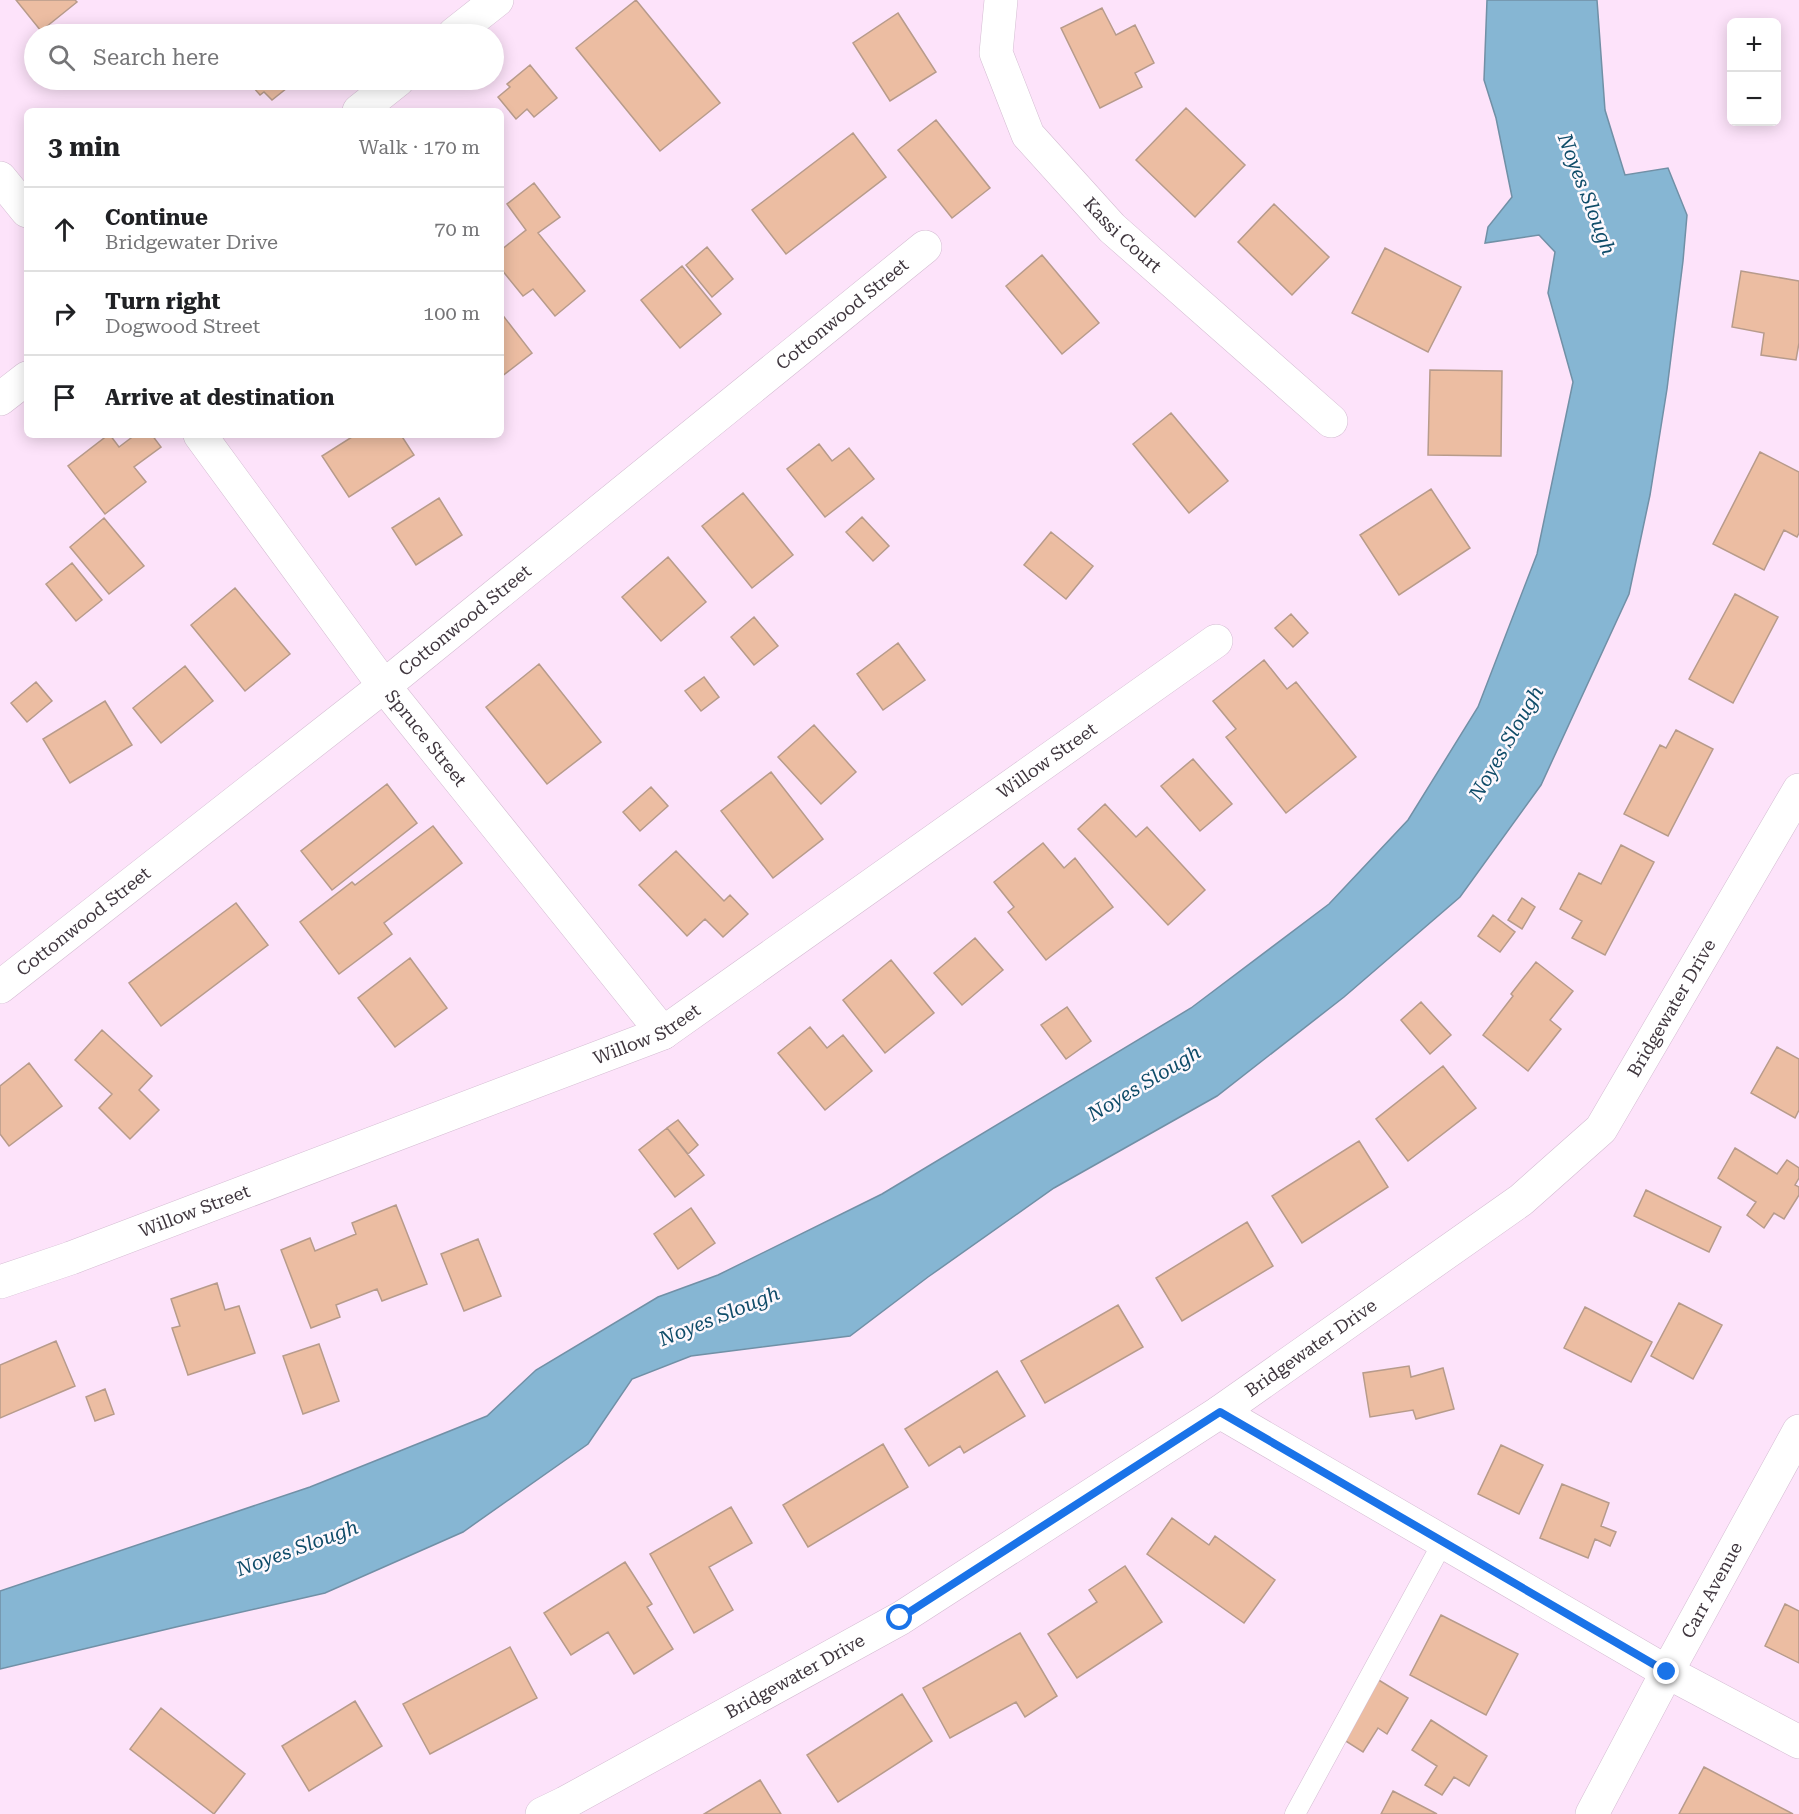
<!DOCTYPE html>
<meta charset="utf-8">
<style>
:root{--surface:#fff;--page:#f6f6f6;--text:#202124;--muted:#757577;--line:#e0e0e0}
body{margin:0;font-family:"Roboto Serif",serif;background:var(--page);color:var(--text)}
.controls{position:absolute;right:18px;top:18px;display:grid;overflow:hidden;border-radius:9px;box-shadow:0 3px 15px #0003}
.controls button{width:54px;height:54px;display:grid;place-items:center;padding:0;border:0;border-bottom:2px solid var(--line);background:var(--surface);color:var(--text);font:30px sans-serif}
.stop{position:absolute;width:18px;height:18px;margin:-14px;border:4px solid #1a73e8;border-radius:50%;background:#fff}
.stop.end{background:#1a73e8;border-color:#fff;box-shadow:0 2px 6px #0008}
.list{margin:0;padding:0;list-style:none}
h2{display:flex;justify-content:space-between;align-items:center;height:78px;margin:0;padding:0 24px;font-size:26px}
h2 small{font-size:20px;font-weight:400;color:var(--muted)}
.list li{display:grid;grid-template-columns:39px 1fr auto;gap:18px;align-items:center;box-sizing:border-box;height:84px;padding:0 24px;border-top:2px solid var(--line)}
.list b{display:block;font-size:22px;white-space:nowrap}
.list p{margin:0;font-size:20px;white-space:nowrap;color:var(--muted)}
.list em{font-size:20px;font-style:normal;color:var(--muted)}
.icon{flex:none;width:33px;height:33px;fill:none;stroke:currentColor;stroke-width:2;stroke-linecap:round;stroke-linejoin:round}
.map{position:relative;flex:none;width:1799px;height:1814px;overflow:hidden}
.search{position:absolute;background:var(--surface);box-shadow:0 3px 15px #0003;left:24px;top:24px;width:480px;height:66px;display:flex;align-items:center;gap:15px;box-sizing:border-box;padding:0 21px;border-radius:33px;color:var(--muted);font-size:22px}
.panel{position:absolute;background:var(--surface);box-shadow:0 3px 15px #0003;left:24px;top:108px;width:480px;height:330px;border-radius:9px}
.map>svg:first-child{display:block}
.water{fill:#86b6d3;stroke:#7190a6;stroke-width:1.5}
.building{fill:#ecbda2;stroke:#b79b8b;stroke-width:1.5}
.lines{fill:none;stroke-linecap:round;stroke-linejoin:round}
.service-casing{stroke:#d4bcd2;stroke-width:21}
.minor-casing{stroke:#d4bcd2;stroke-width:34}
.service{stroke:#fff;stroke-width:20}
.minor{stroke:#fff;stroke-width:33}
.route{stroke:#1a73e8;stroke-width:8}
.labels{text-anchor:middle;stroke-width:5;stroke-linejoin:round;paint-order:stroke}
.street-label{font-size:18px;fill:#3f363e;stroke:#fdf8fd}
.water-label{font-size:20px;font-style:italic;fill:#0f4c69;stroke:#fdf8fd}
</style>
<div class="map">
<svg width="1799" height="1814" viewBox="0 0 1799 1814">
<rect width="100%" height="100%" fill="#fde3fa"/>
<path class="water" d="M 1487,0 L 1597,0 L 1605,110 L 1625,175 L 1668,168 L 1687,215 L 1683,261 L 1667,389 L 1650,495 L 1629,594 L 1541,785 L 1460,897 L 1344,997 L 1217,1096 L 1054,1188 L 928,1277 L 850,1336 L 691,1356 L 632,1379 L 588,1444 L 463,1532 L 325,1593 L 176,1627 L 0,1669 L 0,1591 L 310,1487 L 487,1416 L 536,1370 L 658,1297 L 718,1275 L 882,1194 L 1191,1008 L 1329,904 L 1408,820 L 1478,707 L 1537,554 L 1573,382 L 1548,293 L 1555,252 L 1539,235 L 1485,243 L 1488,227 L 1512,197 L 1496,118 L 1484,80 Z"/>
<path class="building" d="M 16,0 L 75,0 L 77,2 L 41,31 Z
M 636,0 L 720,103 L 660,151 L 576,48 Z
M 1102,8 L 1116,35 L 1135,25 L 1154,63 L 1135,73 L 1142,87 L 1100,108 L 1061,28 Z
M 898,13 L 936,72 L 890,101 L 853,43 Z
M 530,65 L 557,98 L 534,117 L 527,109 L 516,119 L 498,97 L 510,87 L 507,84 Z
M 247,80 L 297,80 L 272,100 L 264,92 L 260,95 Z
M 1186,108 L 1245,165 L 1195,217 L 1136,160 Z
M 936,120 L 990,188 L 952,218 L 898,150 Z
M 853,133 L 886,177 L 786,254 L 752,210 Z
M 534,183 L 560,217 L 538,233 L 585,291 L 555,316 L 533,289 L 523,296 L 501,269 L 501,250 L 526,230 L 507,204 Z
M 1274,204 L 1329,257 L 1292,295 L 1238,242 Z
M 707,247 L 733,279 L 712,297 L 686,265 Z
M 1385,248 L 1461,287 L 1428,352 L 1352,313 Z
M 1042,255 L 1099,323 L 1062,354 L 1006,286 Z
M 682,266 L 721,314 L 680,348 L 641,300 Z
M 1741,271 L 1799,281 L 1799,343 L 1796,360 L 1761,355 L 1764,333 L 1732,327 Z
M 501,313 L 532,353 L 501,377 Z
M 1430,370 L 1502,371 L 1501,456 L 1428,455 Z
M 1171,413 L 1228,481 L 1189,513 L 1133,444 Z
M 108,435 L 110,435 L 119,447 L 135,435 L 152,435 L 161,447 L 134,467 L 146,482 L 105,514 L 68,466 Z
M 355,435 L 401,435 L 414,455 L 349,497 L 322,456 Z
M 819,444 L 832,461 L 849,448 L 874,479 L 825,517 L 787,469 Z
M 1760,452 L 1799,472 L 1799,533 L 1797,537 L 1784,530 L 1764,570 L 1713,544 Z
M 1431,489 L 1470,548 L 1399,595 L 1360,535 Z
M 743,493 L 793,555 L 752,588 L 702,526 Z
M 439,498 L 462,535 L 416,565 L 392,528 Z
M 862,517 L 889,546 L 873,561 L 846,532 Z
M 104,518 L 144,566 L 109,594 L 70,547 Z
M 1051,532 L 1093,566 L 1066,599 L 1024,565 Z
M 668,557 L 706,602 L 661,641 L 622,597 Z
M 72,563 L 102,600 L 76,621 L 46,584 Z
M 235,588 L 290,654 L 245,691 L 191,625 Z
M 1735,594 L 1778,617 L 1733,703 L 1689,679 Z
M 1291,614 L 1308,633 L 1293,647 L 1275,628 Z
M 754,617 L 778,646 L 754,665 L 731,637 Z
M 898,643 L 925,680 L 883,710 L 857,674 Z
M 1264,660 L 1287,689 L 1296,682 L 1356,757 L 1286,813 L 1226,737 L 1236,729 L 1213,701 Z
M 539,664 L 601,742 L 547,784 L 486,707 Z
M 185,666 L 213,701 L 161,743 L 133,708 Z
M 704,677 L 719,697 L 701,711 L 685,691 Z
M 36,682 L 52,701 L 27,722 L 11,703 Z
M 105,701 L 132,745 L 70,783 L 43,739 Z
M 814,725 L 856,772 L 821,804 L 778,757 Z
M 1676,730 L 1713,749 L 1668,836 L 1624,814 L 1660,745 L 1666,748 Z
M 1193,759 L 1232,804 L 1200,831 L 1161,786 Z
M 771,772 L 823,839 L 773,878 L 721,811 Z
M 387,784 L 417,823 L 332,890 L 301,851 Z
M 651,787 L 668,806 L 640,831 L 623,812 Z
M 1105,804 L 1136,837 L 1147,827 L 1205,890 L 1168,925 L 1078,829 Z
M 433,826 L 462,863 L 384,923 L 392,934 L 339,974 L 300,922 L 352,882 L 355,885 Z
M 1043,843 L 1064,868 L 1075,858 L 1113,907 L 1046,960 L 1008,912 L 1014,907 L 994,882 Z
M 1621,845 L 1654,862 L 1605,955 L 1572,938 L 1582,921 L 1560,909 L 1579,873 L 1601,884 Z
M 676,851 L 724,901 L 730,895 L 748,914 L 723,937 L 705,919 L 687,936 L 639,885 Z
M 1522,898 L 1535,907 L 1522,929 L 1508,920 Z
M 236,903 L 268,945 L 161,1026 L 129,983 Z
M 1493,915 L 1515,932 L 1500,952 L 1478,936 Z
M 975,938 L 1003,970 L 962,1005 L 934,973 Z
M 410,958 L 447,1008 L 395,1047 L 358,998 Z
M 891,960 L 934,1013 L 885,1053 L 843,1000 Z
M 1536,962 L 1573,991 L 1550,1020 L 1561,1029 L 1528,1071 L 1483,1035 L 1513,996 L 1511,994 Z
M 1421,1002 L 1451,1035 L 1430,1054 L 1401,1020 Z
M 1067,1007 L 1091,1041 L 1066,1059 L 1041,1025 Z
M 810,1027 L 827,1048 L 843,1035 L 872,1071 L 825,1110 L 778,1053 Z
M 102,1030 L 152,1076 L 139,1090 L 159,1110 L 130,1139 L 99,1108 L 112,1094 L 75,1060 Z
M 1777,1047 L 1799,1059 L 1799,1110 L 1795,1118 L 1751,1093 Z
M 29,1063 L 62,1106 L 9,1146 L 0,1134 L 0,1086 Z
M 1443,1066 L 1476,1108 L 1408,1161 L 1376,1119 Z
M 678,1120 L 698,1145 L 688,1154 L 667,1128 Z
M 667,1128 L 704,1175 L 675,1197 L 639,1150 Z
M 1359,1141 L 1388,1187 L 1302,1243 L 1272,1196 Z
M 1735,1148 L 1777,1174 L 1787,1160 L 1799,1168 L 1799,1178 L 1795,1185 L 1799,1187 L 1799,1195 L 1784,1219 L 1774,1213 L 1764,1228 L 1747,1215 L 1756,1202 L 1718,1178 Z
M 1646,1190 L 1721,1227 L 1709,1252 L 1634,1216 Z
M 396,1205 L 427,1284 L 382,1301 L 377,1289 L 336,1305 L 340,1317 L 311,1328 L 281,1250 L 310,1238 L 315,1251 L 356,1234 L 352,1223 Z
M 691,1208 L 715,1243 L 678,1269 L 654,1234 Z
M 1247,1222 L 1273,1266 L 1182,1321 L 1156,1278 Z
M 478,1239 L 501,1296 L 464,1311 L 441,1254 Z
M 217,1283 L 225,1310 L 239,1306 L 255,1353 L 188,1375 L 172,1328 L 180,1326 L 171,1299 Z
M 1679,1303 L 1722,1325 L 1693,1379 L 1651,1356 Z
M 1118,1305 L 1143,1347 L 1045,1403 L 1021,1361 Z
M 1585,1307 L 1652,1342 L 1631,1382 L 1564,1348 Z
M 56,1341 L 75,1386 L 0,1418 L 0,1365 Z
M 319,1344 L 339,1401 L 303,1414 L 283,1356 Z
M 1409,1366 L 1411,1377 L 1443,1368 L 1454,1409 L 1416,1419 L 1413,1410 L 1370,1417 L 1363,1373 Z
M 997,1371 L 1025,1416 L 964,1453 L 960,1446 L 929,1466 L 905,1429 Z
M 105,1389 L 114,1414 L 95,1421 L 86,1397 Z
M 883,1444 L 908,1487 L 808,1547 L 783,1505 Z
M 1501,1445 L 1543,1465 L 1519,1514 L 1478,1494 Z
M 1562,1484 L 1609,1503 L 1601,1526 L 1616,1532 L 1610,1546 L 1595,1539 L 1588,1558 L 1540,1538 Z
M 731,1507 L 752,1543 L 709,1567 L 733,1610 L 694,1633 L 650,1554 Z
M 1172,1518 L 1209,1545 L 1215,1536 L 1275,1580 L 1244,1623 L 1147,1554 Z
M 625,1562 L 652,1604 L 647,1607 L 673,1649 L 634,1674 L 608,1632 L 571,1655 L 544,1613 Z
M 1125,1566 L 1162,1622 L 1077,1678 L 1048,1634 L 1097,1602 L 1089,1590 Z
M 1785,1604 L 1799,1611 L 1799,1663 L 1765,1646 Z
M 1441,1615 L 1518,1654 L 1486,1715 L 1410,1675 Z
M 1020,1633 L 1057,1696 L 1025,1717 L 1016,1702 L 950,1738 L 923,1688 Z
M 510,1647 L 537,1698 L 430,1754 L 403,1704 Z
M 1377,1679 L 1408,1698 L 1387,1734 L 1378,1728 L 1363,1752 L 1341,1738 Z
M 902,1694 L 932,1741 L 838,1802 L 807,1755 Z
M 355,1701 L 382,1746 L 309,1791 L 282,1746 Z
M 161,1708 L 245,1774 L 214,1814 L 130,1749 Z
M 1431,1720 L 1487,1756 L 1469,1786 L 1454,1777 L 1442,1795 L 1425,1785 L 1437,1766 L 1412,1750 Z
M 1704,1767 L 1793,1814 L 1679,1814 Z
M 760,1780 L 781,1814 L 704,1814 Z
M 1393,1791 L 1437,1814 L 1381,1814 Z"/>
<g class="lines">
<g class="service-casing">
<path id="service" d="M 1295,1814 L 1443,1542"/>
</g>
<g class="minor-casing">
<g id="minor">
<path id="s1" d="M 1001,0 L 996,53 L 1028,135 L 1112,228 L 1331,421"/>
<path d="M 454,34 L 497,0"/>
<path d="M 359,111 L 398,80"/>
<path d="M 0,178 L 27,211"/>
<path d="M 0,399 L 27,378"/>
<path id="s2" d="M 200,435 L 384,686 L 663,1033"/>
<path id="s3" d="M 0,987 L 384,686 L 925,247"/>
<path id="s4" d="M 0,1282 L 71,1258 L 663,1033 L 1216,641"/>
<path d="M 1220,1412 L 1667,1672 L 1799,1742"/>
<path id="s5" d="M 542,1814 L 565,1803 L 901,1618 L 1220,1412 L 1521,1200 L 1601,1129 L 1799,790"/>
<path id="s6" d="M 1592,1814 L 1667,1672 L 1799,1431"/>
</g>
</g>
<use href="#service" class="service"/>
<use href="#minor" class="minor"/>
</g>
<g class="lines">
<path class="route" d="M 900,1618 L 1220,1412 L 1667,1672"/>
</g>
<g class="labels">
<g class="street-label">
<text dy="6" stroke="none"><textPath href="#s1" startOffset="279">Kassi Court</textPath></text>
<text dy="6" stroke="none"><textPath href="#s3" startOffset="1078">Cottonwood Street</textPath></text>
<text dy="6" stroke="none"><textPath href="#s3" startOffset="592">Cottonwood Street</textPath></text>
<text dy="6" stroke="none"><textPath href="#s2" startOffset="378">Spruce Street</textPath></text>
<text dy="6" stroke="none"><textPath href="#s4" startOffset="1179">Willow Street</textPath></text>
<text dy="6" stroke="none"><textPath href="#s3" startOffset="106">Cottonwood Street</textPath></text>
<text dy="6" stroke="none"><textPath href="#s5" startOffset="1404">Bridgewater Drive</textPath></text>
<text dy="6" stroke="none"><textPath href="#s4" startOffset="693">Willow Street</textPath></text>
<text dy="6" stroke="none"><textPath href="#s4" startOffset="207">Willow Street</textPath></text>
<text dy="6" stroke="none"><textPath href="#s5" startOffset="900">Bridgewater Drive</textPath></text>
<text dy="6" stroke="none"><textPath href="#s6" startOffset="254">Carr Avenue</textPath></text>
<text dy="6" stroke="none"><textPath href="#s5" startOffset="288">Bridgewater Drive</textPath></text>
</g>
<g class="water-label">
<text transform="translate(1587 194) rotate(69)" y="7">Noyes Slough</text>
<text transform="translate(1506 743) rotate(-60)" y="7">Noyes Slough</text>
<text transform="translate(1144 1083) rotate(-31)" y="7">Noyes Slough</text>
<text transform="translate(719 1316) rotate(-22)" y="7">Noyes Slough</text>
<text transform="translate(297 1548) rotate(-20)" y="7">Noyes Slough</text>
</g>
</g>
</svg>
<div class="controls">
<button>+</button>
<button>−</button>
</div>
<div class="stop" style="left:900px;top:1618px"></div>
<div class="stop end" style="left:1667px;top:1672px"></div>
<div class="search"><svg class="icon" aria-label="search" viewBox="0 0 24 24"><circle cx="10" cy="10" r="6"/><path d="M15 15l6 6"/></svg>Search here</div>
<section class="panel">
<h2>3 min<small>Walk · 170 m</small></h2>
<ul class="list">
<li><svg class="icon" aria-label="ahead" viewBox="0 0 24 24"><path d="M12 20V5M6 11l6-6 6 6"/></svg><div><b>Continue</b><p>Bridgewater Drive</p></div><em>70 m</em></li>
<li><svg class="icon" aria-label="right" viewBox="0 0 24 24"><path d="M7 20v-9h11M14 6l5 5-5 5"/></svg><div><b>Turn right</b><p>Dogwood Street</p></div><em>100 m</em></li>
<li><svg class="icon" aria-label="arrive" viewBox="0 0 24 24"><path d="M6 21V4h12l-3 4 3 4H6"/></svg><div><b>Arrive at destination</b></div></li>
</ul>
</section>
</div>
